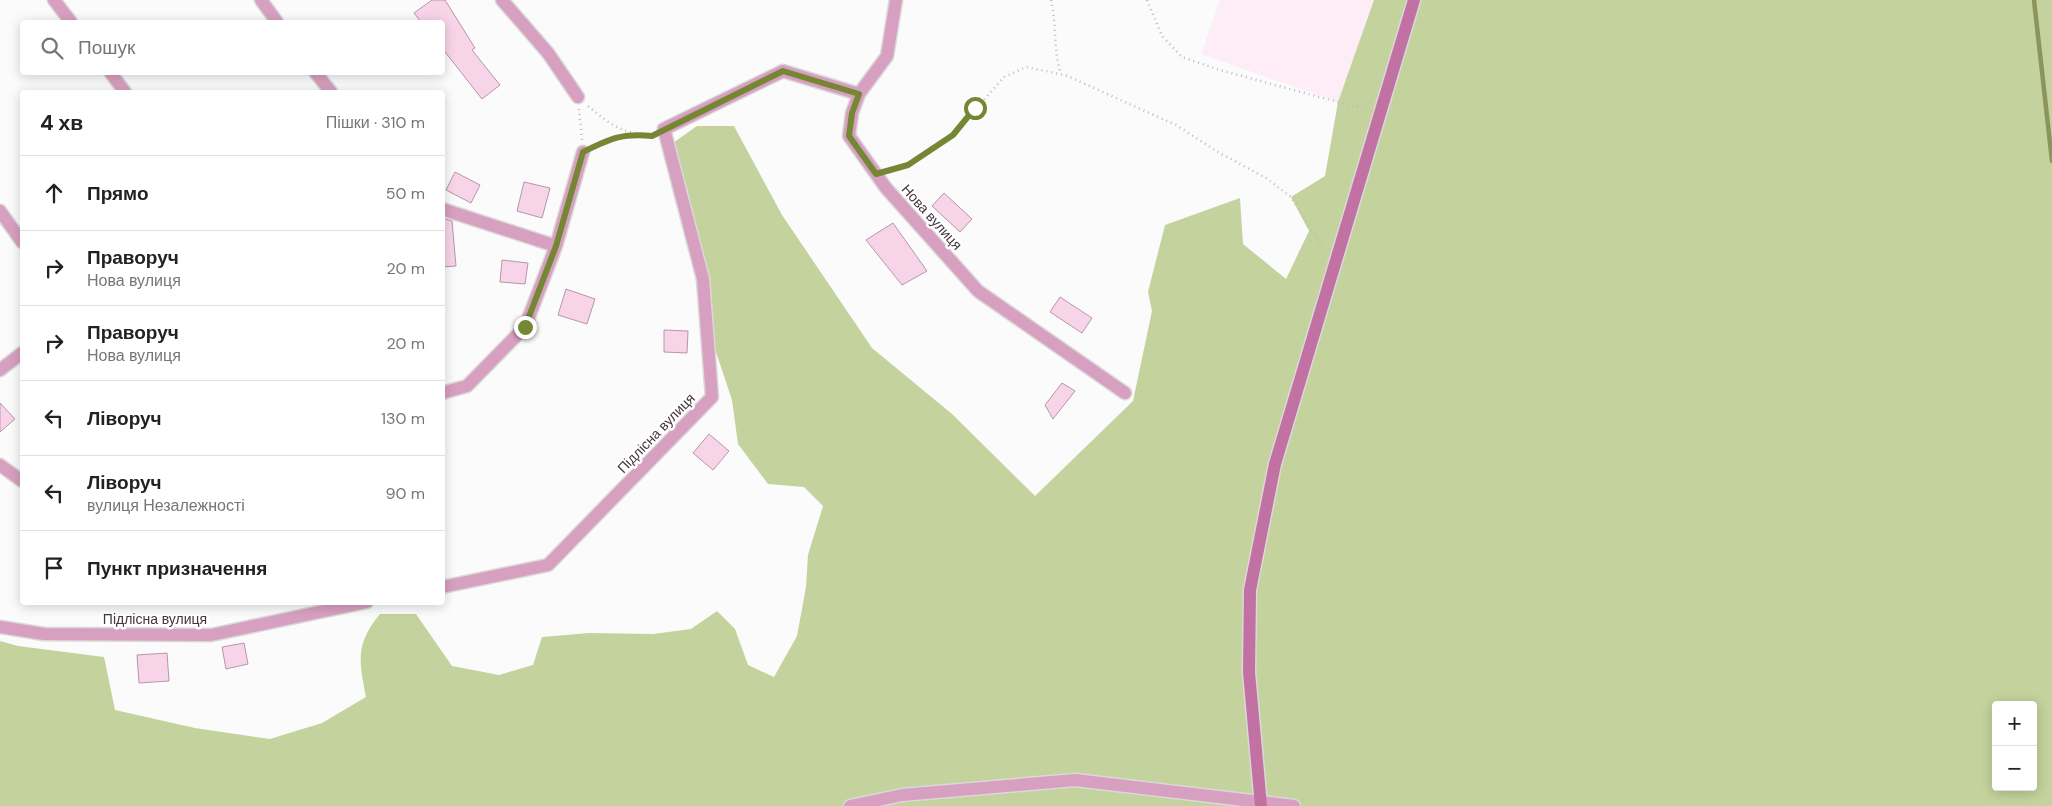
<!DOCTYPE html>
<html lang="uk">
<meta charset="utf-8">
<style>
:root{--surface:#fff;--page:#f6f6f6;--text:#222;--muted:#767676;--line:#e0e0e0}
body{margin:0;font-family:"DM Sans",sans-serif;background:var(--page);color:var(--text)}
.controls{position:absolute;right:15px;bottom:15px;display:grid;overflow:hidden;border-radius:5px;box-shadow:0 2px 12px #0003}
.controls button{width:45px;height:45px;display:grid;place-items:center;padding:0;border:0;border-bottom:1px solid var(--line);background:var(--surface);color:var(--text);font:25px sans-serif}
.stop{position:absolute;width:15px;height:15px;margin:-11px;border:4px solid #758635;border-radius:50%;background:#fff}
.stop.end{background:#758635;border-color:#fff;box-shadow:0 1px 5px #0008}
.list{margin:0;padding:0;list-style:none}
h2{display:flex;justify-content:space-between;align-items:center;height:65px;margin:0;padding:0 20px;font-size:21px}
h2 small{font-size:16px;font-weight:400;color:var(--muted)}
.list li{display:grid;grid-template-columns:32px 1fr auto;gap:15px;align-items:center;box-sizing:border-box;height:75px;padding:0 20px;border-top:1px solid var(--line)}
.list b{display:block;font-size:19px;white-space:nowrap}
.list p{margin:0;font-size:16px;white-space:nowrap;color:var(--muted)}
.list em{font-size:16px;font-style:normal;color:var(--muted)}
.icon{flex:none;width:28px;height:28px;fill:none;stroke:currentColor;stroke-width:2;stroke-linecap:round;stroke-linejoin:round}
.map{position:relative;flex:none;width:2052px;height:806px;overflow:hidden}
.search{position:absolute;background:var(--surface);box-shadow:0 2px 12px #0003;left:20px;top:20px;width:425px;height:55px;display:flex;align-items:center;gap:12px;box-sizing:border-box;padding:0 18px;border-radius:5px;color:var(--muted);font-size:19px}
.panel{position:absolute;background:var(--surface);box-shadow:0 2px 12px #0003;left:20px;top:90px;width:425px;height:515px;border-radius:5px}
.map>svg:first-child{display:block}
.built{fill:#feecf6}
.green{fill:#c4d29d;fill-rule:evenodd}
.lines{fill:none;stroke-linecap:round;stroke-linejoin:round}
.stream{stroke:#8a945b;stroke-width:4.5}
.building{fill:#f8d4e9;stroke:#b796a9}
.street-casing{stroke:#dad8d9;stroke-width:15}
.secondary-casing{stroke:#dad8d9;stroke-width:15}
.path{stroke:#beb9bc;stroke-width:2.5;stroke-dasharray:1 4;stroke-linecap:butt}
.street{stroke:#d7a0c0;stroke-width:12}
.secondary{stroke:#c172a3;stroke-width:12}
.route{stroke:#758635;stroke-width:6}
.labels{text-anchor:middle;stroke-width:5;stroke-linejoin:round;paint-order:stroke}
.street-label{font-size:14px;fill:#44363e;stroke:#fff}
</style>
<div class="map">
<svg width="2052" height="806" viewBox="0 0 2052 806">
<rect width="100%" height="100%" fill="#fbfbfb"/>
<path class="built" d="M 1220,0 L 1374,0 L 1338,102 L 1201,54 Z"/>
<path class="green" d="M 1374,0 L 2052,0 L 2052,806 L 0,806 L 0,641 L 18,646 L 104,657 L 115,710 L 195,728 L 270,739 L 322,723 L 366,697 C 359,661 355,644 380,614 L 416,614 L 452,666 L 499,675 L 533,665 L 542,637 L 589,633 L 653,634 L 691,629 L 717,611 L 735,629 L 748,665 L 774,677 L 797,636 L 806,587 L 808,555 L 823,506 L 804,487 L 768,484 L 738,444 L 732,400 L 714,346 L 712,312 L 704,281 L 663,150 L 697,126 L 734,126 L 782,215 L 872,348 L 952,414 L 1035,496 L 1133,401 L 1152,311 L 1148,292 L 1165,225 L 1240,198 L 1243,244 L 1286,279 L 1309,231 L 1291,197 L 1325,176 L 1338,102 ZM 1996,705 L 2033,705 L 2033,787 L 1996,787 Z"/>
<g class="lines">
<path class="stream" d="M 2034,0 L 2052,161"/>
</g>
<path class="building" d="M 432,0 L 445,0 L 475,48 L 472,50 L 500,85 L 482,99 L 442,48 L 442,22 L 421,22 L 414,13 Z
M 455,172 L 480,185 L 471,203 L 446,190 Z
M 524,182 L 550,188 L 542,218 L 517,211 Z
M 944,193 L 972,219 L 960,232 L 932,206 Z
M 442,218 L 452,221 L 456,266 L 442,267 Z
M 893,223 L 927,271 L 902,285 L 866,240 Z
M 502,260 L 528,263 L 525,284 L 500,282 Z
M 566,289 L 595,299 L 587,324 L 558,315 Z
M 1060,297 L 1092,318 L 1082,333 L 1050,312 Z
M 664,330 L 688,331 L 687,353 L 664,352 Z
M 1062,383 L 1075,391 L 1053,419 L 1045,405 Z
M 0,403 L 15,419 L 0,432 Z
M 709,434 L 729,451 L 713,470 L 693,453 Z
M 244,643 L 248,664 L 226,669 L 222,647 Z
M 167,653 L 169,681 L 139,683 L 137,655 Z"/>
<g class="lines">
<g class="street-casing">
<path id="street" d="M 54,0 L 71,22
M 261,0 L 277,22
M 502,0 L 548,53 L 578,97
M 896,0 L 887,56 L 859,94 L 852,113 L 849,136 L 886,188 L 978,291 L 1125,393
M 110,72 L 125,92
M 315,72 L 331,92
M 442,209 L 556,246
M 0,211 L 22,242
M 0,370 L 22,353
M 442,393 L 467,386 L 525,327 L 556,246 L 583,152
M 0,465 L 22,481
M 442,587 L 548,565 L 712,397 L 703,279 L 664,129 L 783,71 L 859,94
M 0,627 L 44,634 L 211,635 L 367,602
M 850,806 L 902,795 L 1075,780 L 1294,806"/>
</g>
<g class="secondary-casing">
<path id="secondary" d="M 1261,806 L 1249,672 L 1250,590 L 1275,464 L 1414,0"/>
</g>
<path class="path" d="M 1051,0 C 1057,25 1053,50 1061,74
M 1147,0 L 1162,36 L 1182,57 L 1220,70 L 1367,110
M 588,106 C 611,125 621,133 652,136
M 579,109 L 582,140
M 595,145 L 629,134
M 890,170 L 908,165 L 953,135 L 1004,77 L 1026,67 L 1065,75 L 1176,125 L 1218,152 L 1266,178 L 1291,197 L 1324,250"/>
<use href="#street" class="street"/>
<use href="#secondary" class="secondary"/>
</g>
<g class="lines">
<path class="route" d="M 525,327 L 556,246 L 583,152 C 610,139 621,133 652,136 L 783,71 L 859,94 L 852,113 L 849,136 L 876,174 L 908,165 L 953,135 L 975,108"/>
</g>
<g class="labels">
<g class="street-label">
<text transform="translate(932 217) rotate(48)" y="5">Нова вулиця</text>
<text transform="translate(656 433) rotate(-46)" y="5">Підлісна вулиця</text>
<text x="155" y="624">Підлісна вулиця</text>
</g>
</g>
</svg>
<div class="controls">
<button>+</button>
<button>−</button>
</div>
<div class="stop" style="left:975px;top:108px"></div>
<div class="stop end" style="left:525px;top:327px"></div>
<div class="search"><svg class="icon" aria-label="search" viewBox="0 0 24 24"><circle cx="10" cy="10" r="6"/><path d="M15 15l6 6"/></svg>Пошук</div>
<section class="panel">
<h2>4 хв<small>Пішки · 310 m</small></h2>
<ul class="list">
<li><svg class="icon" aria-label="ahead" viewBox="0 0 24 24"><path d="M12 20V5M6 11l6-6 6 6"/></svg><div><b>Прямо</b></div><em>50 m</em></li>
<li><svg class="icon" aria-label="right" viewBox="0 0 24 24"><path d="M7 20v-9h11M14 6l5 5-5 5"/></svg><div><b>Праворуч</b><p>Нова вулиця</p></div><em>20 m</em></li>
<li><svg class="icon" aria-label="right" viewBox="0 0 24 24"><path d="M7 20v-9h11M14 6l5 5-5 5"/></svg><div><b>Праворуч</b><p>Нова вулиця</p></div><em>20 m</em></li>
<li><svg class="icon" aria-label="left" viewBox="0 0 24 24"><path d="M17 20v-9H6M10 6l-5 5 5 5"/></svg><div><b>Ліворуч</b></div><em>130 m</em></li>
<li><svg class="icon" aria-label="left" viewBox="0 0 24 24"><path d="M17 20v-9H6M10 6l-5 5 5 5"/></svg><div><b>Ліворуч</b><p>вулиця Незалежності</p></div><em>90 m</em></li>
<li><svg class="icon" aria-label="arrive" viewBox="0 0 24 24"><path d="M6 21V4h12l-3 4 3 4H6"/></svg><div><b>Пункт призначення</b></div></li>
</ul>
</section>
</div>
